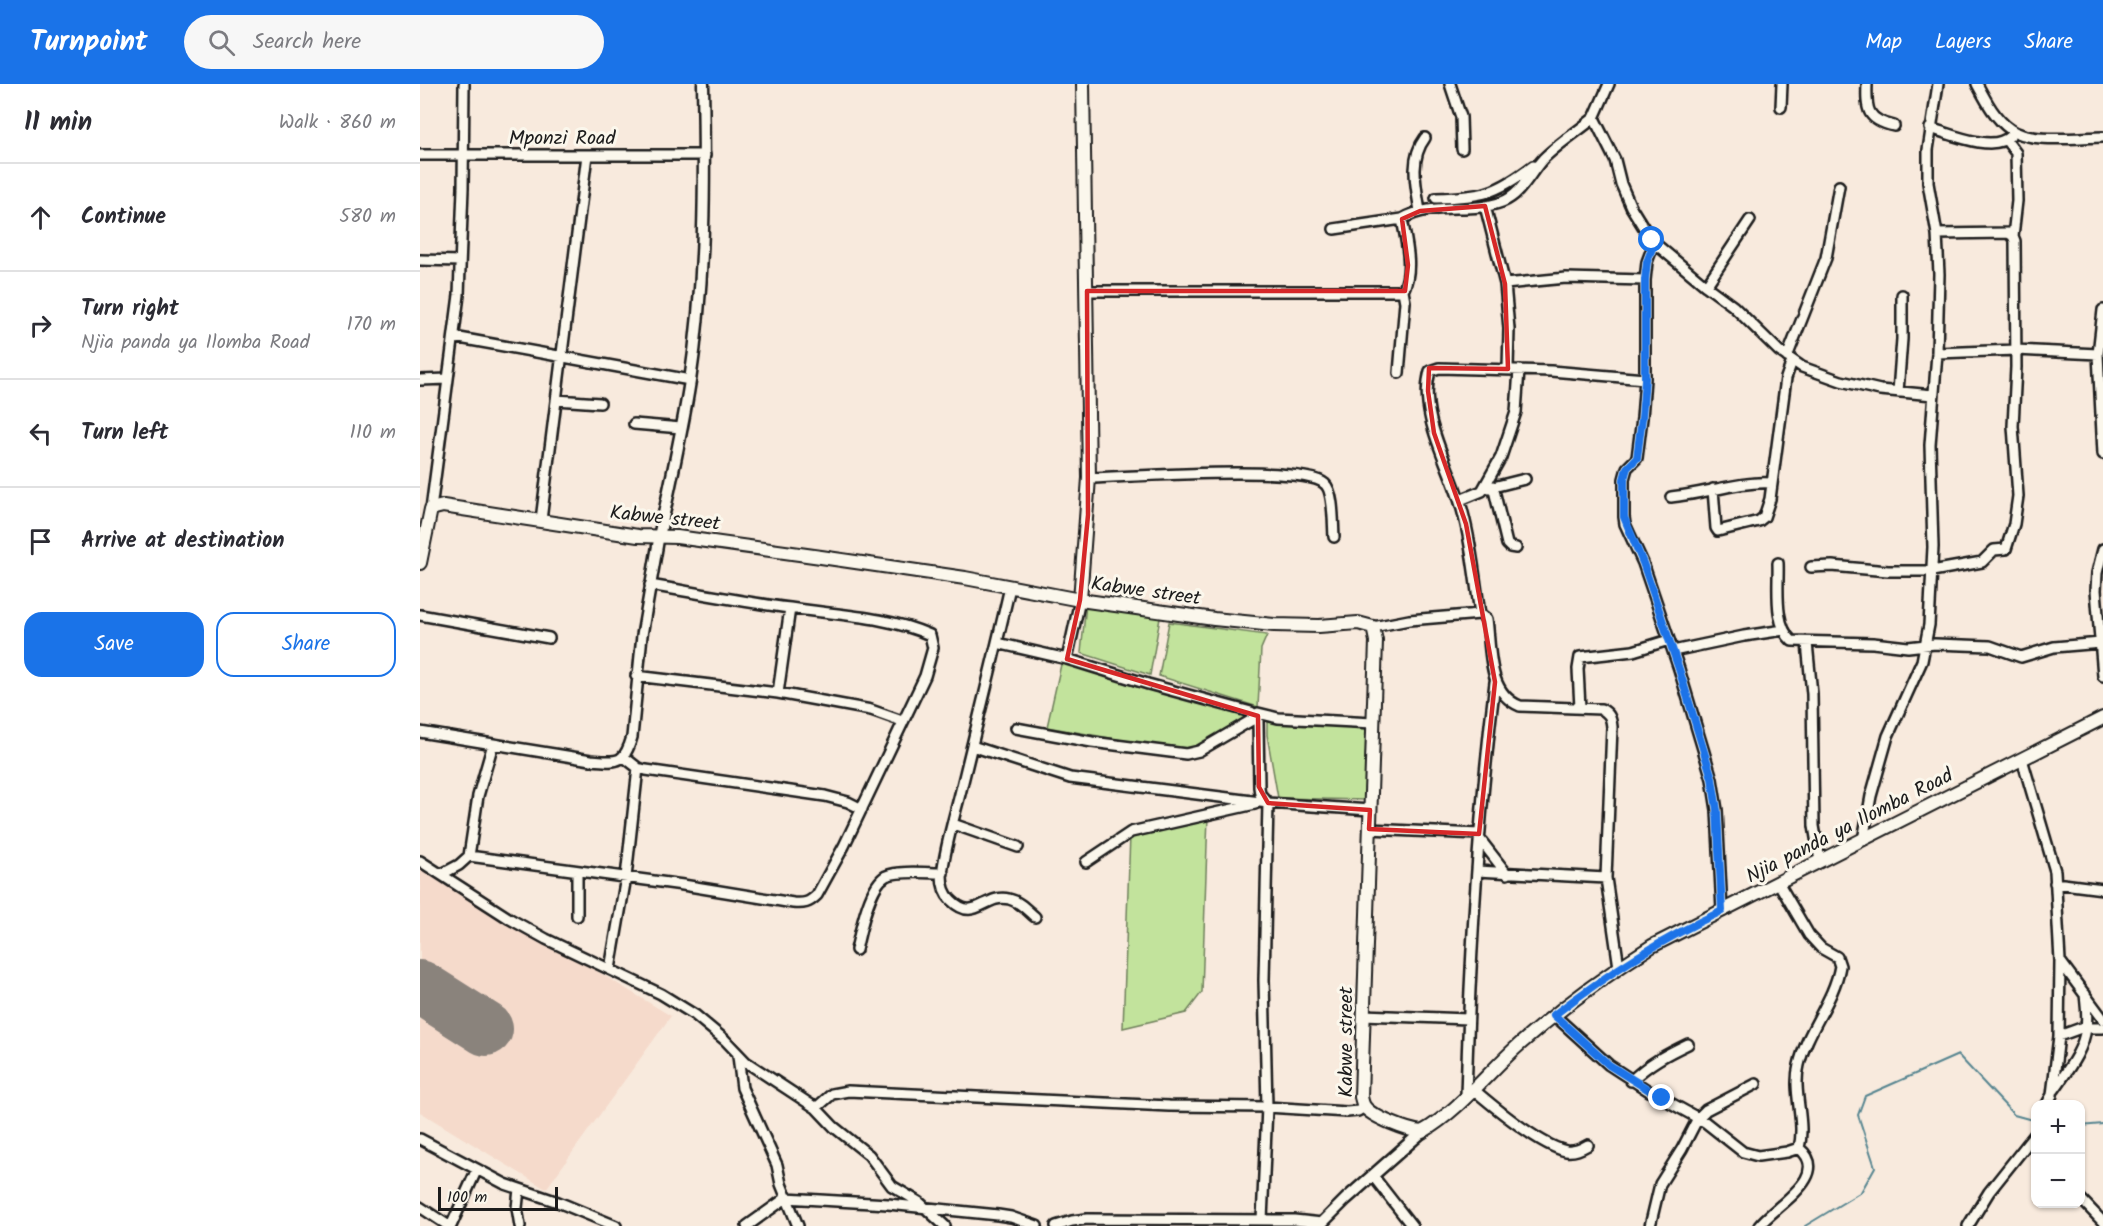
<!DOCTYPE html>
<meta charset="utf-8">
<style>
:root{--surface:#fff;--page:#f7f7f7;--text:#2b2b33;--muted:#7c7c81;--line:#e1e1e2;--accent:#1a73e8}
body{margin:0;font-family:Kalam,sans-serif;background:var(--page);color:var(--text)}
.controls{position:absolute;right:18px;bottom:18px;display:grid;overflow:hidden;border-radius:12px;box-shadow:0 2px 4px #0004}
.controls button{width:54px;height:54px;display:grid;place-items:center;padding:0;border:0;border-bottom:2px solid var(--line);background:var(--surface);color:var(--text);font:30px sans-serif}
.scale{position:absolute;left:18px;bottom:15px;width:120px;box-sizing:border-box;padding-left:6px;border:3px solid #1c1c1c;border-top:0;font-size:16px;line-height:21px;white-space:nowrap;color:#1c1c1c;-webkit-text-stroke:4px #fbf7ec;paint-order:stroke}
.stop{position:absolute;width:18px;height:18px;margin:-14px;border:4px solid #1a73e8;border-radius:50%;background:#fff}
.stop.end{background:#1a73e8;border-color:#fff;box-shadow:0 2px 6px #0008}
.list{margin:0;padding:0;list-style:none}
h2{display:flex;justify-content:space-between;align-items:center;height:78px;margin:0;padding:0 24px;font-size:26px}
h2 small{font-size:20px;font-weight:400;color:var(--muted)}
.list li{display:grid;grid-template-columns:39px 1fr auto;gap:18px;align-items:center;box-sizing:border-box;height:108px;padding:0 24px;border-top:2px solid var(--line)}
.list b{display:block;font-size:22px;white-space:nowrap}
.list p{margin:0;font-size:20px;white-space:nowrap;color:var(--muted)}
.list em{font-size:20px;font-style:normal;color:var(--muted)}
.actions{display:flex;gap:12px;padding:18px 24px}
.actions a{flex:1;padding:14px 0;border:2px solid var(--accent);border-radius:18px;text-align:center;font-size:21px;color:var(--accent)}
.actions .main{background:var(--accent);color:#fff}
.icon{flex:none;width:33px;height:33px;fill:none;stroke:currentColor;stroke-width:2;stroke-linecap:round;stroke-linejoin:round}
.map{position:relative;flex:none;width:1683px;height:1142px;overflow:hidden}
header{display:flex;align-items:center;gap:36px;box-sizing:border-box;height:84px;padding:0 30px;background:var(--accent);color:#fff}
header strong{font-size:28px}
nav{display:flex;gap:33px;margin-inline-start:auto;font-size:21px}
.search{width:420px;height:54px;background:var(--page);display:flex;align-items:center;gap:15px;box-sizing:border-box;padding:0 21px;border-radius:33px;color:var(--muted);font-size:22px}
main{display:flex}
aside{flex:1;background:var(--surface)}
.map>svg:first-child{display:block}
.built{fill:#f5dacb}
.green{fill:#c2e39c;stroke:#6f805c;stroke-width:1.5}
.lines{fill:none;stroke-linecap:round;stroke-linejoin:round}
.stream{stroke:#578590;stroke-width:2}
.runway{stroke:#8a837c;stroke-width:54}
.minor-casing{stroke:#1c1c1c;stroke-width:14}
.tertiary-casing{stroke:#1c1c1c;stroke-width:15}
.secondary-casing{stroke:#1c1c1c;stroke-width:16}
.minor{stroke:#fbf7ec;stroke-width:9}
.tertiary{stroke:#fbf7ec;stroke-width:10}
.secondary{stroke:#fbf7ec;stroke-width:12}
.route{stroke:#1a73e8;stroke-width:8}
.marked{fill:none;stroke:#d62828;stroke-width:4.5;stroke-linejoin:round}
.labels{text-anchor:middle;stroke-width:6;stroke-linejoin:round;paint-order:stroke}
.street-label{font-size:20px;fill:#1c1c1c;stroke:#fbf7ec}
</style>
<header>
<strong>Turnpoint</strong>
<div class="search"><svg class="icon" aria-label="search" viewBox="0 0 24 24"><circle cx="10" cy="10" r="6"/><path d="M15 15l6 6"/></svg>Search here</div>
<nav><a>Map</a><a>Layers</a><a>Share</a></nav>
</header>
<main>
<aside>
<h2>11 min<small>Walk · 860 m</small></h2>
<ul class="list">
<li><svg class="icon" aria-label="ahead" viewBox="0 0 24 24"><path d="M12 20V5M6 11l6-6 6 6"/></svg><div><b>Continue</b></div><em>580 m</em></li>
<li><svg class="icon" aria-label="right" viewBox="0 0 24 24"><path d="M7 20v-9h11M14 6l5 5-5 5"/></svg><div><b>Turn right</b><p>Njia panda ya Ilomba Road</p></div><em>170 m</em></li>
<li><svg class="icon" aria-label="left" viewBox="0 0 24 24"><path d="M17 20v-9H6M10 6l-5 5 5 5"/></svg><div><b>Turn left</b></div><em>110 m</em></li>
<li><svg class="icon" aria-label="arrive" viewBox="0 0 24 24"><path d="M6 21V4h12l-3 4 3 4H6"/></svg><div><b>Arrive at destination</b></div></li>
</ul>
<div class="actions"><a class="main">Save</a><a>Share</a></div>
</aside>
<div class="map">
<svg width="1683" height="1142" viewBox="0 0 1683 1142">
<rect width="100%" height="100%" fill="#f8eadd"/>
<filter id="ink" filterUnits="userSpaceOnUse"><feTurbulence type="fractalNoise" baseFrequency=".0167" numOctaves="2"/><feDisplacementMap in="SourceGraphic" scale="12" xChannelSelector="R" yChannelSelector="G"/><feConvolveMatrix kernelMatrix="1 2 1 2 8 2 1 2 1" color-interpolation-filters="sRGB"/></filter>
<g filter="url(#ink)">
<path class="built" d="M 0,780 L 251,932 L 126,1105 L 0,1028 Z"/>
<path class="green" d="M 666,520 L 740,534 L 730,591 L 661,569 Z
M 749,538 L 847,551 L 841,565 L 838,623 L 739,592 Z
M 642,576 L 832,633 L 776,669 L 627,643 Z
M 847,632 L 946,634 L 945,716 L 858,714 L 847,651 Z
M 788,731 L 782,908 L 766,929 L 703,944 L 710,751 Z"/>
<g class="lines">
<path class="stream" d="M 1660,1042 L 1683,1040
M 1385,1142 L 1441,1108 L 1455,1083 L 1438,1031 L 1445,1012 L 1538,971 L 1594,1031 L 1616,1037"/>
<path class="runway" d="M 0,903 L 66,945"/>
<g class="minor-casing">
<path id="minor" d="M 1030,0 L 1041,33 L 1042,65
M 1189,0 L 1174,34 L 1195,76 L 1201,100 L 1211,123 L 1232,157 L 1286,202 L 1313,222 L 1359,267 L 1382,283 L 1421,297 L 1460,306 L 1513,311
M 1447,0 C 1446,26 1447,36 1474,42
M 1557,0 C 1565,15 1575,35 1590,45 C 1610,60 1659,53 1683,53
M 1361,23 L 1362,0
M 1510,44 C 1530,50 1574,69 1590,52
M 1586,56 L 1596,69 L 1597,117 L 1593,152
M 0,71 L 285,71
M 1016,114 C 1062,113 1076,110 1113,82
M 1065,122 L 1085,200 L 1089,245 L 1088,285
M 1000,127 C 996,103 989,75 1005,54
M 914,145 L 982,135
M 1234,159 L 1227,178 L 1225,196 L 1225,295 L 1222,334 L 1217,374 L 1207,384 L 1204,395 L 1204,433 L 1205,440 L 1223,479 L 1259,585 L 1292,695 L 1297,726 L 1302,827
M 0,176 L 40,177
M 1085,200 L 1146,194 L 1225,196
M 1286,202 L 1330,136
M 667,207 L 983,207 C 994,185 986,157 982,135 C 1013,117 1049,130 1082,118 C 1102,110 1109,90 1123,75 C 1138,60 1157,48 1174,34
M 1683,226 L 1678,270 L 1683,370
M 34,253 L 270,296
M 1517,269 L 1596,266 L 1678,270
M 1367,273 L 1406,174 L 1419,102
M 979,289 L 985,218 L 983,207
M 0,296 L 28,295
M 1478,308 L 1482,255 L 1482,211
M 136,316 L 180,319
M 214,340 L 261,344
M 669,394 C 706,393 885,380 905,400 C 914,408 913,440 914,453
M 1073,402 L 1087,460 L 1090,463 L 1096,464
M 1069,404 L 1105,395
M 1293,405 L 1296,444 L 1298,447 L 1339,437 L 1344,433 L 1350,415 L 1366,294 L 1372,277
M 1251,413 C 1284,410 1319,397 1351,399
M 1040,416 L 1062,407 L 1081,373 L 1096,328 L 1099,286
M 11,425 L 39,211 L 43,104 L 44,0
M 121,436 L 167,71
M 1683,465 L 1677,489 L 1676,506 L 1683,592
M 1358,479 C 1359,502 1353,540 1372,557 L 1453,559 L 1488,563 L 1515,560 L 1570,562 L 1601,573 L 1634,563 L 1681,559
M 1391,483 L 1412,482 L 1468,487 L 1512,487 L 1562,478 L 1574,466 L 1586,465 L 1594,440 L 1598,412 L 1593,342 L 1596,283 L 1595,157 L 1593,152 L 1588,149 L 1517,150
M 590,503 C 575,569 558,636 542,702 C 535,731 525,762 522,791 C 522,800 525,810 531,816 C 555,840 565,809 589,815 C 599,817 607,826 615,833
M 1060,530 C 1055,496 1052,462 1043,429 C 1033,386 997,333 1010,287 L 1019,284 L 1131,287 L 1225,295
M 0,531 L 129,554
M 953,543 L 989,536 L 1060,530 L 1067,535 C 1071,565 1067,609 1100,622 L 1181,625 C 1189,629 1191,633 1192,643 L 1186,794 L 1199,883
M 577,559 L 647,575 L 728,600 L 831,628 L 837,633 L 838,637 L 839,703 L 840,710 L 848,719 L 950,726
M 1387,559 L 1392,610 L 1394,742 L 1400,777
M 1253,567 L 1324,552 L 1364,546
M 647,575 L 660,516
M 216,592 L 358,609 L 451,626 L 482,637
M 358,609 L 370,524
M 1160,624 L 1158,585 L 1160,573 L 1213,567 L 1249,556
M 838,629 L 858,634 L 953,639
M 596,644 L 672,658 L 766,670 L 779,667 L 837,633
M 0,648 L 171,676 C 197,678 204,681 212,653 L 222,551 L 239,453
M 552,662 L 650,694 L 848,719 L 844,896 L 847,1023 L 842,1136
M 204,673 L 218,684 L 226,686 L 405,712 L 428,718 L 442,725
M 1602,675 L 1635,787 L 1640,877 L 1639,952 L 1632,1011 L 1627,1020
M 533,740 L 598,763
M 949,745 L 1059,750
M 1059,754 L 1087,790
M 1443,756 L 1451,712 L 1468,652 L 1502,577 L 1509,541 L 1513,463 L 1510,361 L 1517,269 L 1519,190 L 1517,150 L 1508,99 L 1508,66 L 1518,0
M 49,772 L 263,801 L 373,819 C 384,820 389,819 397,811 L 424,762 L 505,592 L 513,564 L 510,551 C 468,532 416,531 370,524 C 323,518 277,509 230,501
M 0,777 L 90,835 L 126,855 L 241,910 L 275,931 L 305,956 L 326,978 L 396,1024 L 414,1043 L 449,1071 L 472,1102 L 499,1118 L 525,1142
M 666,778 L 711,748 L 835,720
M 1057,787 L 1186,794
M 22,790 L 39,781 L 49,772 L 58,712 L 73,660
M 1358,798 L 1389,851 L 1401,864 L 1417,873 L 1420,882 C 1414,917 1387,946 1379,981 C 1372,1008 1386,1037 1379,1064
M 1635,799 L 1683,805
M 157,832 L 157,787
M 436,866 C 440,849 449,801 466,792 C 479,786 508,789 523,789
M 1640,877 L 1683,935
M 190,885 L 206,793 L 218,684
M 943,931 L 1048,935
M 1134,931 L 1189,981 L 1229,1007 L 1285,1038 L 1323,1068 L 1338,1072 L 1367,1068 L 1379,1064 C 1413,1092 1355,1121 1339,1142
M 1639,952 L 1661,944 L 1683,944
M 318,972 L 322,1004 L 357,1081 L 361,1100 L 378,1142
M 1211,997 C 1228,980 1247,970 1268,960
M 1053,1005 C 1074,1023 1120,1061 1146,1067 C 1155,1068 1161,1065 1168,1061
M 1634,1006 C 1647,987 1664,966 1666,943 C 1668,932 1666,921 1665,910
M 1046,1011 C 1050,873 1058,735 1075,598
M 396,1024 L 412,1010 L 428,1007 L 749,1022 L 847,1023 L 927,1028 L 938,1027 L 944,1023
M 0,1055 L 85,1100 L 138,1118 L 196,1142
M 953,1092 L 992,1142
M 99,1105 L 97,1124 L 100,1142
M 1660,1114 L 1683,1138
M 0,1123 L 29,1142
M 31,1142 L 57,1085
M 327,1142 L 366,1114 L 468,1120 L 578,1131 L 591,1133 L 617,1142
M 636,1142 L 652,1137 L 667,1135 L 874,1136 L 902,1139
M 1230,1142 L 1240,1100 L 1262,1065 L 1278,1034 L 1286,1026 L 1336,1000
M 1548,1142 L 1569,1108 L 1616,1049"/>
</g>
<g class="tertiary-casing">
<path id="tertiary" d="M 239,453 C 250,401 262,349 270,297 C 285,199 285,99 283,0
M 899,1142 L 926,1115 L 1002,1048"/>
</g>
<g class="secondary-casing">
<path id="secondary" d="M 0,479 L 11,425 L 23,422 L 218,452 L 257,453 L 401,473 L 545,494 L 660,516 L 794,535 L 854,541 L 899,542 L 938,539 L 953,543 L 956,557 L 941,1013 C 942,1016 942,1019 944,1022 C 951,1033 989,1047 1002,1048 C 1040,1026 1068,988 1100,960 C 1142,923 1186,891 1232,862 L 1683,634
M 660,516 L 669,394 L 663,0"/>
</g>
<use href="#minor" class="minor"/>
<use href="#tertiary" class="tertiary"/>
<use href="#secondary" class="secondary"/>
</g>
</g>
<g class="lines" filter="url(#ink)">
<path class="route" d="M 1232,156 L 1234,159 L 1227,178 L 1225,196 L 1225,295 L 1222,334 L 1217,374 L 1207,384 L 1204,395 L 1204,433 L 1223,479 L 1259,585 L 1292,694 L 1297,726 L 1302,827 C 1240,856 1188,889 1134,931 L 1189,981 L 1242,1014"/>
</g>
<path class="marked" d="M 1065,122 L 1085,200 L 1088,285 L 1009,284 L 1008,307 L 1014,349 L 1046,440 L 1075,598 L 1059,750 L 949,745 L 950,726 L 848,719 L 839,703 L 838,632 L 647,575 L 660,516 L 668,431 L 667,207 L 985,207 L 988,181 L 982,135 L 1000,127 Z"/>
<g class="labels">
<g class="street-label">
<text x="142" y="60">Mponzi Road</text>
<text transform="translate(245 433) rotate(6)" y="7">Kabwe street</text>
<text transform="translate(726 506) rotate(8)" y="7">Kabwe street</text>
<text transform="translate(1429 741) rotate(-27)" y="7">Njia panda ya Ilomba Road</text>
<text transform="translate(925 958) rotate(-90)" y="7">Kabwe street</text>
</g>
</g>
</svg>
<div class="controls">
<button>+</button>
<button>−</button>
</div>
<div class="scale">100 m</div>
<div class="stop" style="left:1232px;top:156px"></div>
<div class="stop end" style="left:1242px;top:1014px"></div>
</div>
</main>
